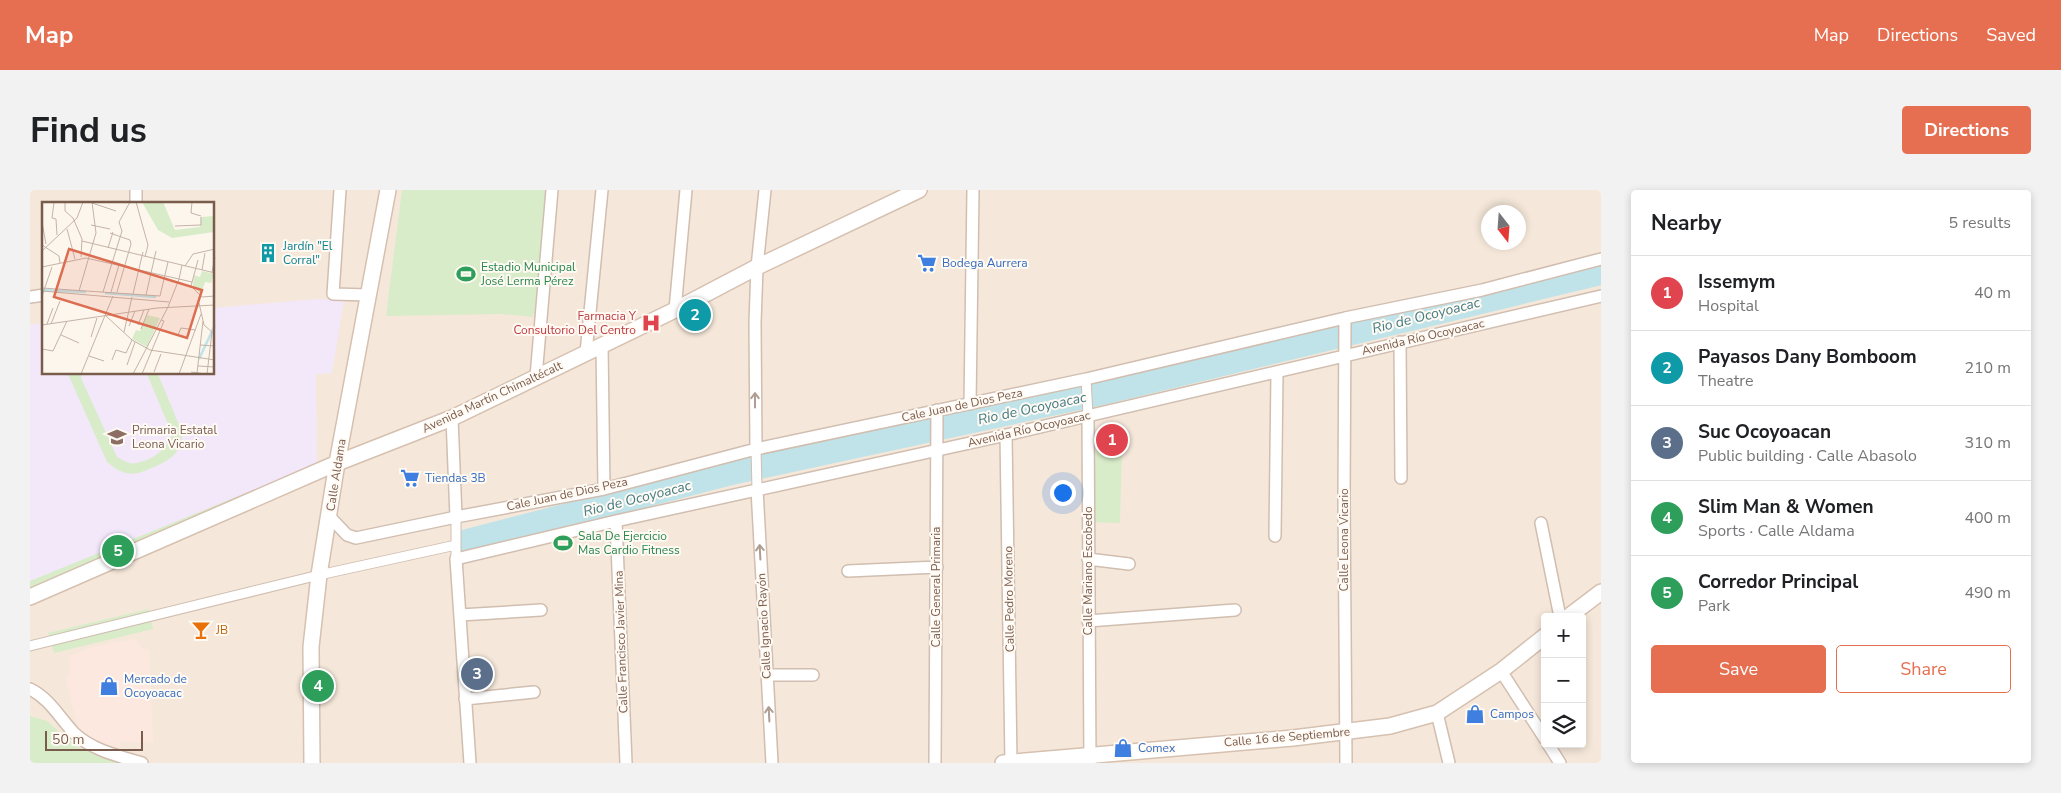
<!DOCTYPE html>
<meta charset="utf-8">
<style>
:root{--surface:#fff;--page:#f2f2f2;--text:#202124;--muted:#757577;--line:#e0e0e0;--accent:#e76f51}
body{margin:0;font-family:"Nunito Sans",sans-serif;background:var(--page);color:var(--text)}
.controls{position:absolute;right:15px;bottom:15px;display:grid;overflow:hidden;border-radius:5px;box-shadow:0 2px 8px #0003}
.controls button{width:45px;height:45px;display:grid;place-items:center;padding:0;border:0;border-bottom:1px solid var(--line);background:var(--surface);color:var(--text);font:25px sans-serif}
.compass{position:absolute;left:1451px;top:15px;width:45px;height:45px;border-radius:50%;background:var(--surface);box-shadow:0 2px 8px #0003;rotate:163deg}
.scale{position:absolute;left:15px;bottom:12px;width:98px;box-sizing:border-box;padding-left:5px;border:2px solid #7a5c4d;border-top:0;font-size:14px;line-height:18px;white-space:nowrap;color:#7a5c4d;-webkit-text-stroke:4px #fffaf3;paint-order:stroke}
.you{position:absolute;left:1032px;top:302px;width:18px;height:18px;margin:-12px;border:4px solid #fff;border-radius:50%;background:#1a73e8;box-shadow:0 0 0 8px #1a73e833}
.badge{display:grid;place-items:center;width:32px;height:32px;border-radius:50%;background:var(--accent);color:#fff;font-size:16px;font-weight:700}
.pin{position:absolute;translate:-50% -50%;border:2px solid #fff;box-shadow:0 1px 5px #0006}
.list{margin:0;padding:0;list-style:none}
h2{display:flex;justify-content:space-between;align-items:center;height:65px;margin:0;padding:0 20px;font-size:21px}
h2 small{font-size:16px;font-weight:400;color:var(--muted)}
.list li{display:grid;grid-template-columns:32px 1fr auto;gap:15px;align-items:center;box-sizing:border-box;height:75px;padding:0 20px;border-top:1px solid var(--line)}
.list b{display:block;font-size:19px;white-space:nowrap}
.list p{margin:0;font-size:16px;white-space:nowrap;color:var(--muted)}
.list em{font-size:16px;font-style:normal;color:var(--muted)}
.actions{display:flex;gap:10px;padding:15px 20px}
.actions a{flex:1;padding:11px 0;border:1px solid var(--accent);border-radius:5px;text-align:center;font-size:18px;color:var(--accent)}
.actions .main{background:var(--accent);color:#fff}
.icon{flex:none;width:28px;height:28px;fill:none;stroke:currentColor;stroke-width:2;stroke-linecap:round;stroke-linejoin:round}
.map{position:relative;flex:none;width:1571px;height:573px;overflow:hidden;border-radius:5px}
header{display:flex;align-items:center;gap:30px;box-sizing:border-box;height:70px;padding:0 25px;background:var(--accent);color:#fff}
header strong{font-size:24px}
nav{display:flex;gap:28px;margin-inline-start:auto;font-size:18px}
.intro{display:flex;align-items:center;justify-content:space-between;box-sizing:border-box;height:120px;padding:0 30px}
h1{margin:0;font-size:35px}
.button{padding:12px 22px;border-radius:5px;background:var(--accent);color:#fff;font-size:18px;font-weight:700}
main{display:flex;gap:30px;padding:0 30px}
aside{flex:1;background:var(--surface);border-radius:5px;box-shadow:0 2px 8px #0003}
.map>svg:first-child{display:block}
.residential{fill:#f5e8da;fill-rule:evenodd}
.commercial{fill:#fde8e0}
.education{fill:#f3e8fa}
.green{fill:#d8ecc9}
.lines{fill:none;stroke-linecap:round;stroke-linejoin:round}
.river{stroke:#bfe3e8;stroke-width:24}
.pedestrian-casing{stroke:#d1beb0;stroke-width:11}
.minor-casing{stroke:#d1beb0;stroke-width:14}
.secondary-casing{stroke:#d6c0b0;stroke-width:18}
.pedestrian{stroke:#fff;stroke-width:9}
.minor{stroke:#fff;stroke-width:11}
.secondary{stroke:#fff;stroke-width:15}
.oneway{stroke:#af9d94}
.labels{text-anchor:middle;stroke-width:4;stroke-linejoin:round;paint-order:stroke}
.culture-label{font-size:12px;fill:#0d838f;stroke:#fffaf3;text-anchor:start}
.shop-label{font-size:12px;fill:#366cbe;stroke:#fffaf3;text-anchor:start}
.leisure-label{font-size:12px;fill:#27864d;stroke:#fffaf3;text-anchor:start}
.health-label{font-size:12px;fill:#be3a42;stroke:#fffaf3;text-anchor:end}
.street-label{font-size:12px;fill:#7a5c4d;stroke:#fffaf3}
.education-label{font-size:12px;fill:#785e54;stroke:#fffaf3;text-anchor:start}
.food-label{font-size:12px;fill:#c56008;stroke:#fffaf3;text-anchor:start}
.water-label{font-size:14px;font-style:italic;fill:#437c86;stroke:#fffaf3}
.inset-river{fill:none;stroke:#bfe3e8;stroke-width:2.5}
.inset-road{fill:none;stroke:#c5b3a7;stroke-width:1}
.view{fill:#dc6d51;fill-opacity:0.15;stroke:#dc6d51;stroke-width:2.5}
.inset-edge{fill:none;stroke:#7a5c4d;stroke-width:2.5}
</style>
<header>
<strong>Map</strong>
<nav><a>Map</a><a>Directions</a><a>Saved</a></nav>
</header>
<div class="intro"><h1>Find us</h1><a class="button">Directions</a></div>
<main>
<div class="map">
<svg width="1571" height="573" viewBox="0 0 1571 573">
<rect width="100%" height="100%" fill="#fdf6ec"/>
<path class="residential" d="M 0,0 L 1571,0 L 1571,573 L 0,573 ZM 14,14 L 184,14 L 184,184 L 14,184 ZM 1458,22 L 1488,22 L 1488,52 L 1458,52 ZM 1515,427 L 1552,427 L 1552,554 L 1515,554 Z"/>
<path class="commercial" d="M 105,449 L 112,458 L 119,460 L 123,552 L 90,552 L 90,558 L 57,549 L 49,541 L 41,511 L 36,487 L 40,487 L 39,466 L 63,457 Z"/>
<path class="education" d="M 287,109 L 314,110 L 302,183 L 286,184 L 287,274 L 12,391 L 0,391 L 0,135 L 14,133 L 14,184 L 184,184 L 184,118 Z"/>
<path class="green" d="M 372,0 L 517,0 L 508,123 L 503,124 L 503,127 L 472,124 L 356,126 Z
M 38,184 L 52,184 L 51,188 L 87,267 C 93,270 100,275 106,273 C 121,271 138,259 142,244 L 117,184 L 128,184 L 152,242 C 153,264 137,272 119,279 C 112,282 105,285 97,283 C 89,282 83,277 77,272 Z
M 1061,260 L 1092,260 L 1090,333 L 1061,332 Z
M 287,274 L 0,405 L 0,391 Z
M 119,419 L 123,439 L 24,463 L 18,443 Z
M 0,526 L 17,531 L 47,557 L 95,573 L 0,573 Z"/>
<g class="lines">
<path class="river" d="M 433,352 L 706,282 L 1072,203 L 1571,83"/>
<g class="pedestrian-casing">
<path id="pedestrian" d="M 1056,189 L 1058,225
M 726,259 L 727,299
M 426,327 L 426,369
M 0,456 L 289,385 L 426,355"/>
</g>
<g class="minor-casing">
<path id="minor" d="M 310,0 L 303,104 L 339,105
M 106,14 L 106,1
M 0,107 L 14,105
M 645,120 L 656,0
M 1315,128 L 1314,308 L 1316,573
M 1370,152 L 1371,288
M 572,155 L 574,299
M 556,163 L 572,0
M 506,187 L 522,0
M 940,214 L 943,0
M 1058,225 L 1060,573
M 422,228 L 426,327
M 976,245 L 981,572
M 726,259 L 725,133 L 727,77 L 735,0
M 727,299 L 742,573
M 299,326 L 317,345 L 326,348 L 426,327 L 574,299 L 726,259 L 1056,189 L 1315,128 L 1452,100 L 1571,69
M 586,331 L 596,573
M 1511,333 L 1530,427
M 1245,346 L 1247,183
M 1058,369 L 1099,374
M 818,381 L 907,377
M 430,425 L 511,420
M 1058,431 L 1205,420
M 1471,481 L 1515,549
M 737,485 L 783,485
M 0,499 C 20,509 29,527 44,543 C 62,560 88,566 112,573
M 435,509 L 504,502
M 1407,523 L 1419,573
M 1518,554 L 1530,573
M 440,573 L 426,369 L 586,331 L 976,245 L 1571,106
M 905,573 L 907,220"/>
</g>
<g class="secondary-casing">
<path id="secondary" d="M 0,407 L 307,273 L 422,228 L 645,120 L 727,77 L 889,0
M 1538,427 L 1571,402
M 282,573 L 281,457 L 289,385 L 307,273 L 358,0
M 973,573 L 1263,548 L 1360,536 L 1407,523 L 1471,481 L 1515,446"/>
</g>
<use href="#pedestrian" class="pedestrian"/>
<use href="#minor" class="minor"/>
<use href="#secondary" class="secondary"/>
</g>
<defs><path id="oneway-shaft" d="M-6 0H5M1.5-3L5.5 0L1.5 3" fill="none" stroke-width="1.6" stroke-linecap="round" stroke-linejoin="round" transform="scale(1.25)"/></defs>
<g class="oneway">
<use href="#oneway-shaft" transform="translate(725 210) rotate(-90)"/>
<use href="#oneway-shaft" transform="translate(730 362) rotate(-93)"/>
<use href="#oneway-shaft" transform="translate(739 524) rotate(-93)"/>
</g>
<defs>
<g id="building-bare" transform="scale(1.5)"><path d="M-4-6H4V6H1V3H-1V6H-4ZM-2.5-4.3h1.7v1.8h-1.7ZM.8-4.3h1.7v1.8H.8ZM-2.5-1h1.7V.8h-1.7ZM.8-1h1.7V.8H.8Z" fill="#0f9aa8" stroke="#fffaf3" stroke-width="2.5" paint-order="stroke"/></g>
<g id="supermarket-bare" transform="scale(1.5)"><path d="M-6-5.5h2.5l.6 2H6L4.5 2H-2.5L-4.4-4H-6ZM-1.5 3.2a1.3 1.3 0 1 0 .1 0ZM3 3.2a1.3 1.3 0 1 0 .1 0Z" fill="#3f7fe0" stroke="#fffaf3" stroke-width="2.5" paint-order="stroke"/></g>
<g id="stadium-bare" transform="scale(1.5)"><path d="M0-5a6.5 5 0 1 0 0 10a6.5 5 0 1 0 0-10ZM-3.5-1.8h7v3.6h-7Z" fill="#2e9e5b" stroke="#fffaf3" stroke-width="2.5" paint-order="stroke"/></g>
<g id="hospital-bare" transform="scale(1.5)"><path d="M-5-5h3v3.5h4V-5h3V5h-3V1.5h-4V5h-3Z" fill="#e0444e" stroke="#fffaf3" stroke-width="2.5" paint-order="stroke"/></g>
<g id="school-bare" transform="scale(1.5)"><path d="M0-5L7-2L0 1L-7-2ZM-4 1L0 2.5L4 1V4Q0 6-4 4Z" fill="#8d6e63" stroke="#fffaf3" stroke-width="2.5" paint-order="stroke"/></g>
<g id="bar-bare" transform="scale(1.5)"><path d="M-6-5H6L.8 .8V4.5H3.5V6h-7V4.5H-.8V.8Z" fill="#e8710a" stroke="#fffaf3" stroke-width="2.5" paint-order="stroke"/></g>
<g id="shop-bare" transform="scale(1.5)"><path d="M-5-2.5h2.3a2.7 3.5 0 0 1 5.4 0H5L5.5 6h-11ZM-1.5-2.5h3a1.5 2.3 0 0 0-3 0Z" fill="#3f7fe0" stroke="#fffaf3" stroke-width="2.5" paint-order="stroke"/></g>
</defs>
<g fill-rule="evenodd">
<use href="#building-bare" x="238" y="63"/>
<use href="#supermarket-bare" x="897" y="73"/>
<use href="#stadium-bare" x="436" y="84"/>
<use href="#hospital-bare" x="621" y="133"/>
<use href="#school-bare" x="87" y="247"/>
<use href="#supermarket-bare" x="380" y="288"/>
<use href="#stadium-bare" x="533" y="353"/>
<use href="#bar-bare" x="171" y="440"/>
<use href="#shop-bare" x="79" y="496"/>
<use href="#shop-bare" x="1445" y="524"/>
<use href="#shop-bare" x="1093" y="558"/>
</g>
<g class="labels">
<g class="culture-label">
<text x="253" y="60">Jardín "El<tspan x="253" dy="14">Corral"</tspan></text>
</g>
<g class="shop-label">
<text x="912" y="77">Bodega Aurrera</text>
<text x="395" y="292">Tiendas 3B</text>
<text x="94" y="493">Mercado de<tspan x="94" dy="14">Ocoyoacac</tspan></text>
<text x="1460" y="528">Campos</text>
<text x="1108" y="562">Comex</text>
</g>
<g class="leisure-label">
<text x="451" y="81">Estadio Municipal<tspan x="451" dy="14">José Lerma Pérez</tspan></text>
<text x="548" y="350">Sala De Ejercicio<tspan x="548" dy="14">Mas Cardio Fitness</tspan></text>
</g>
<g class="health-label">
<text x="606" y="130">Farmacia Y<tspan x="606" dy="14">Consultorio Del Centro</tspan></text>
</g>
<g class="street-label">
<text transform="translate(1393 147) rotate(-13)" y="4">Avenida Río Ocoyoacac</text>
<text transform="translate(462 207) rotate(-25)" y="4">Avenida Martín Chimaltécalt</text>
<text transform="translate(932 215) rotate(-12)" y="4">Cale Juan de Dios Peza</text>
<text transform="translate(999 239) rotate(-13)" y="4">Avenida Río Ocoyoacac</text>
<text transform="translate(306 285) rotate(-81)" y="4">Calle Aldama</text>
<text transform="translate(537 304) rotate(-12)" y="4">Cale Juan de Dios Peza</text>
<text transform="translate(1314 350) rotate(-90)" y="4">Calle Leona Vicario</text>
<text transform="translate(1058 381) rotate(-90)" y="4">Calle Mariano Escobedo</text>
<text transform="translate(906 397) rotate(-90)" y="4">Calle General Primaria</text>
<text transform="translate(979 409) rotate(-91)" y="4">Calle Pedro Moreno</text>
<text transform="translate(734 436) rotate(-93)" y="4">Calle Ignacio Rayón</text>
<text transform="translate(591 452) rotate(-92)" y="4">Calle Francisco Javier Mina</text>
<text transform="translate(1257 547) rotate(-5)" y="4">Calle 16 de Septiembre</text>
</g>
<g class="education-label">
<text x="102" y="244">Primaria Estatal<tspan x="102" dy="14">Leona Vicario</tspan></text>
</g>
<g class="food-label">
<text x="186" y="444">JB</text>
</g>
<g class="water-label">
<text transform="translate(1396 125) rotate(-14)" y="5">Rio de Ocoyoacac</text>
<text transform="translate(1002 218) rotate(-12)" y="5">Rio de Ocoyoacac</text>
<text transform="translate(607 308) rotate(-14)" y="5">Rio de Ocoyoacac</text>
</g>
</g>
<g transform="translate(12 12)">
<rect width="172" height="172" fill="#fdf6ec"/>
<path d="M 100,0 L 121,0 L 133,28 L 158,25 L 159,15 L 172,14 L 172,30 L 130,36 L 116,28 ZM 160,69 L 172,72 L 169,81 L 163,80 L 159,92 L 151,83 L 152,73 L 158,75 ZM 105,113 L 118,116 L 105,145 L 90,137 L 94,128 L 98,129 Z" fill="#d8ecc9"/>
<path class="inset-river" d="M 0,88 L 44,90M 63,91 L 114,95M 157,157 L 173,123"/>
<path class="inset-road" d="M 12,0 L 10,16 L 14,17 L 15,33M 23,0 L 23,9 L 31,16 L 40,37 L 39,55M 94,0 L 106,43 L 103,55M 150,0 L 149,11 L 159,14M 50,1 L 74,9M 0,20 L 4,42M 49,23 L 68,27M 133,24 L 159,23 L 159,15M 25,27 L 33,57M 68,31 L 88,38 L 89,42 L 75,90M 40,39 L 173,71M 0,43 L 17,54 L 18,61M 66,46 L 71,30M 0,49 L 35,16 L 41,0M 156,58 L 149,84 L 160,95 L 173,94M 140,63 L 137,77 L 150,80M 143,64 L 151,52 L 173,47M 0,65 L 44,56 L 137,77 L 126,105 L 91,172M 160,68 L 163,51M 170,70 L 173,55M 0,86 L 118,94 L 126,60M 0,89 L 127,100M 37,89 L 54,31 L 50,0M 61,90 L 80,29 L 77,20 L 88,0M 69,90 L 77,63M 91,92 L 101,50M 104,93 L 114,49M 0,94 L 10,65M 157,101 L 162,123 L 170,130M 64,114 L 90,138 L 108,148 L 173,158M 5,122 L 11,106M 9,122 L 18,99M 0,123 L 115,106 L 173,103M 96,123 L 102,108M 87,124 L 93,109M 99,127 L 107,107M 82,130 L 90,95M 19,133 L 37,141M 136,133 L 139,126 L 154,128M 49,135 L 55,116M 158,143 L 173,144M 0,147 L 11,149 L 25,119M 47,154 L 62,159M 70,158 L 74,148 L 84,151 L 90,138M 85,163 L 93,140M 156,164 L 173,165M 112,170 L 119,152M 149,170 L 164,172M 155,171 L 161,119M 39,172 L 71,94M 100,172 L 122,119 L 119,118M 137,172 L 159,112M 165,172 L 170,130"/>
<path class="view" d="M 27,47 L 160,88 L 145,136 L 12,95 Z"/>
<rect width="172" height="172" class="inset-edge"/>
</g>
</svg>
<div class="controls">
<button>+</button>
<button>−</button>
<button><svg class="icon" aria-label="layers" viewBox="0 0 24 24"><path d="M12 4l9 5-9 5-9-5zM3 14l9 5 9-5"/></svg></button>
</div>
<svg class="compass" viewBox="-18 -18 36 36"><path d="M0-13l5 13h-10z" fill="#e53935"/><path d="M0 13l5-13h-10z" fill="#757577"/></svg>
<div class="scale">50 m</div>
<div class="you"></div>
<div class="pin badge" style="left:1082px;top:250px;background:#e0444e">1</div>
<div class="pin badge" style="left:665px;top:125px;background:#0f9aa8">2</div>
<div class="pin badge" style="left:447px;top:484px;background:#5c6f8a">3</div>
<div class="pin badge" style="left:288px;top:496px;background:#2e9e5b">4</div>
<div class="pin badge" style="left:88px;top:361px;background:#2e9e5b">5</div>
</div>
<aside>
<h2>Nearby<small>5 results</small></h2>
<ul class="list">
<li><span class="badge" style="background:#e0444e">1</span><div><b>Issemym</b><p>Hospital</p></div><em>40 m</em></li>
<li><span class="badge" style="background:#0f9aa8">2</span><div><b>Payasos Dany Bomboom</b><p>Theatre</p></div><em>210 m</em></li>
<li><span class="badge" style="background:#5c6f8a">3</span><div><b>Suc Ocoyoacan</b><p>Public building · Calle Abasolo</p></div><em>310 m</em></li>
<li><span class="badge" style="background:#2e9e5b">4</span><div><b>Slim Man &amp; Women</b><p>Sports · Calle Aldama</p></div><em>400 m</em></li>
<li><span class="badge" style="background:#2e9e5b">5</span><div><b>Corredor Principal</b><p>Park</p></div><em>490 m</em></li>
</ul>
<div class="actions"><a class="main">Save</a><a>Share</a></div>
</aside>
</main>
